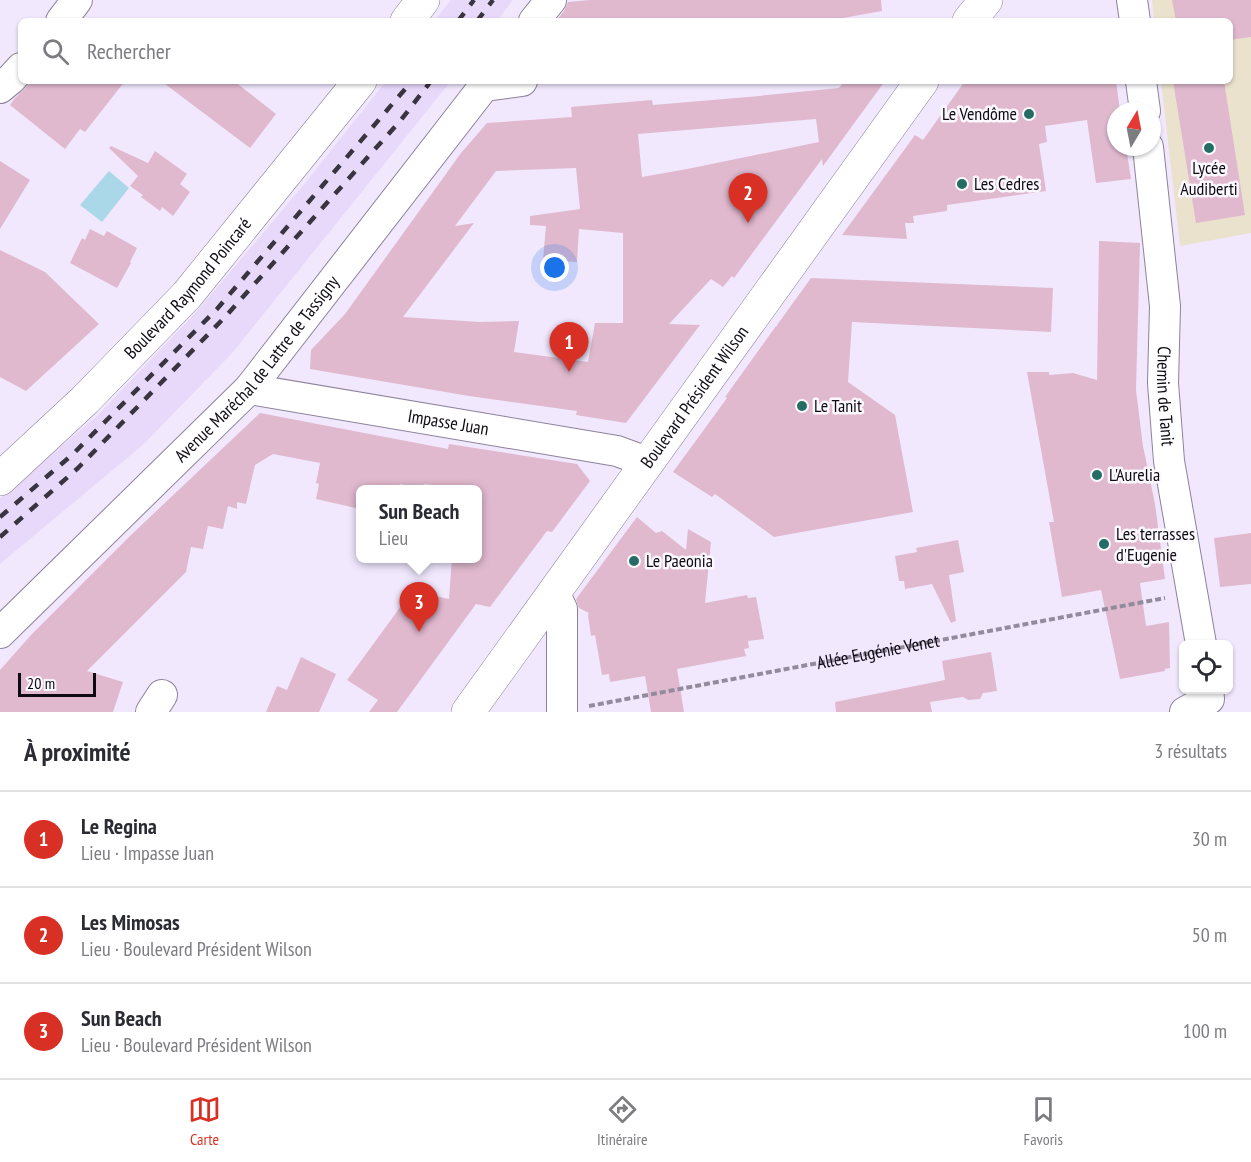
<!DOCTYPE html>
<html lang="fr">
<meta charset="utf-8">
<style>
:root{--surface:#fff;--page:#f7f7f7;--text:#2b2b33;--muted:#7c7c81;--line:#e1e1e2;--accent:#d93025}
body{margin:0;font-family:"PT Sans Narrow",sans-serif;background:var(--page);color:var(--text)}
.controls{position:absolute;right:18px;bottom:18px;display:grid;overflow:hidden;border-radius:9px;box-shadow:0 2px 4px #0004}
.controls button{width:54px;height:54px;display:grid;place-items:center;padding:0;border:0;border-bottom:2px solid var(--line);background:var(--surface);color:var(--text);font:30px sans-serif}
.compass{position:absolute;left:1107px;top:102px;width:54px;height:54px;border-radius:50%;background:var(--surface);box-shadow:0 2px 4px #0004;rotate:10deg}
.scale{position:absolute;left:18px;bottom:15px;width:78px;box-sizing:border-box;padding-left:6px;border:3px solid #0e0a13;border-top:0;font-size:16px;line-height:21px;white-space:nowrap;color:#0e0a13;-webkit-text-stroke:4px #fbf9fe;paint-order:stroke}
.you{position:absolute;left:555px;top:268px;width:21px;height:21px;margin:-15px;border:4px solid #fff;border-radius:50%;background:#1a73e8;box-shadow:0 0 0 9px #1a73e833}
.badge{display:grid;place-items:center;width:39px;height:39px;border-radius:50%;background:var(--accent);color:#fff;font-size:20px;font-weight:700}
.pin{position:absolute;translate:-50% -50px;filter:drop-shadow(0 2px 3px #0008)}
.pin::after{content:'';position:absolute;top:32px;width:21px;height:18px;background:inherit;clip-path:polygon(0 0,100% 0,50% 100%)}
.popup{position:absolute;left:356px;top:485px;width:126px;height:78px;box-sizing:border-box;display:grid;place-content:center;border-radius:9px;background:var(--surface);filter:drop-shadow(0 2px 4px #0005);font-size:20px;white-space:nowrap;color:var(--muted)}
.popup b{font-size:22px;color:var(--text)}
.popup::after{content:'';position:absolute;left:50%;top:100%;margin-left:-12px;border:12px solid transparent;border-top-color:var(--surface)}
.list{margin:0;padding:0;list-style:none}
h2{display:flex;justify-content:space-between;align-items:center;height:78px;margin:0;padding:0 24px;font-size:26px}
h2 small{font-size:20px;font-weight:400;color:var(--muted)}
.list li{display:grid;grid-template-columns:39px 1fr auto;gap:18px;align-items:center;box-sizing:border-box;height:96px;padding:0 24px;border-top:2px solid var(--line)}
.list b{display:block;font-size:22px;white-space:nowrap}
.list p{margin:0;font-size:20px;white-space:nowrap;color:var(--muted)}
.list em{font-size:20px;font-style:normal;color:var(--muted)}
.icon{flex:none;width:33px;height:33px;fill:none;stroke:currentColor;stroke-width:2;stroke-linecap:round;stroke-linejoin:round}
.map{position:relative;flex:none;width:1251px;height:712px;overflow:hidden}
.search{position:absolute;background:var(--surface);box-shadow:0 2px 4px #0004;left:18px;right:18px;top:18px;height:66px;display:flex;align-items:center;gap:15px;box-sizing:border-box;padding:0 21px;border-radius:9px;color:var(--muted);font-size:22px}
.sheet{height:366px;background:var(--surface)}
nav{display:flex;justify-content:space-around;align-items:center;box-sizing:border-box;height:84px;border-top:2px solid var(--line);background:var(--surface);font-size:16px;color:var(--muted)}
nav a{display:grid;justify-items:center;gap:3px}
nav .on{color:var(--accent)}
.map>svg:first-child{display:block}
.built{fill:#e8d9fb}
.education{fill:#ebe2cd}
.water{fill:#abd8e8}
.building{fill:#e0b9cf;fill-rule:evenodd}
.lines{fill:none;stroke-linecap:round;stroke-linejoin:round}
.street-casing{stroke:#8d829b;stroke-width:32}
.secondary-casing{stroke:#8d829b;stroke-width:34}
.path{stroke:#928b9c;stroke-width:4;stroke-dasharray:6 3;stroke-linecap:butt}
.street{stroke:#fff;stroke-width:30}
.secondary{stroke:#fff;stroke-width:33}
.rail{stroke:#39343f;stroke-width:4.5;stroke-dasharray:10 10;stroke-linecap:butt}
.poi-dot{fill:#246c64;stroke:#fbf9fe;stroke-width:2}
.labels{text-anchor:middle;stroke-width:5;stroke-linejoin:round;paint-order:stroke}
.poi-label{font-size:18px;fill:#0e0a13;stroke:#fbf9fe;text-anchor:start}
.street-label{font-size:18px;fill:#0e0a13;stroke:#fbf9fe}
</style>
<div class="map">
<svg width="1251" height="712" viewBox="0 0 1251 712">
<rect width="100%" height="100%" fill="#f1e8fe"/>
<path class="built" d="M 451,0 L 513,0 L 497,21 L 434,21 Z
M 386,81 L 451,81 L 233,352 L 144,444 L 0,564 L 0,498 L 98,415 L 198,310 L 306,182 Z"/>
<path class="education" d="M 1152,0 L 1251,0 L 1251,233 L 1180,246 L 1161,81 L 1230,81 L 1230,21 L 1154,21 Z"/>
<path class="water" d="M 109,171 L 129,188 L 102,222 L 80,205 Z"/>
<path class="building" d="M 590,0 L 881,0 L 882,11 L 826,21 L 556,21 L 564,11 L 568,2 Z
M 1172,0 L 1251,0 L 1251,37 L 1230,40 L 1230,21 L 1176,21 Z
M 32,81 L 125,81 L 85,132 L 80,129 L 65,149 L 10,105 L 14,99 Z
M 161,81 L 234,81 L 276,114 L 250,148 Z
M 845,81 L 885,81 L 823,166 L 822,159 L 734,278 L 732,276 L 723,287 L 711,279 L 669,324 L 700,325 L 626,423 L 576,415 L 577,411 L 469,396 L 310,369 L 311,350 L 345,314 L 461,153 L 487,123 L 572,117 L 571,107 L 652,100 L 653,105 L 748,97 L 839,88 ZM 816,119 L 819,142 L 687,169 L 642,177 L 638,134 ZM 576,168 L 580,209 L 530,216 L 530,225 L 546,226 L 543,260 L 577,262 L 579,229 L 623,233 L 623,323 L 595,323 L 588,362 L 514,352 L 519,321 L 480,322 L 403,317 L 474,223 L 455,226 L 496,171 Z
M 965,81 L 1116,81 L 1120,111 L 1116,111 L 1116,147 L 1126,147 L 1131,179 L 1096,183 L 1087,120 L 1045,126 L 1047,142 L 1039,144 L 1046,191 L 947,205 L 947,211 L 913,216 L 914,223 L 905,223 L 907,239 L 842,235 L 915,135 L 923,140 Z
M 1173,81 L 1224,81 L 1245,215 L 1196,223 Z
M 111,146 L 148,163 L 155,151 L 187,174 L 180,184 L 190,192 L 173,216 L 162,207 L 160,211 L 141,197 L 143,195 L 130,186 L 138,176 L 109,148 Z
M 0,161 L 30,180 L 0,229 Z
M 90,229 L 104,236 L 107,231 L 137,248 L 130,262 L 131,263 L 117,288 L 70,263 L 82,238 L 85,240 Z
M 1099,241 L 1140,243 L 1136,390 L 1143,446 L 1155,504 L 1165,579 L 1140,583 L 1146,626 L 1169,622 L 1170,668 L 1165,669 L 1165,671 L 1120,679 L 1101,590 L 1062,597 L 1049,522 L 1054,522 L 1027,372 L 1049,372 L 1049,375 L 1073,373 L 1097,380 Z
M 0,250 L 45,272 L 99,324 L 26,391 L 0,377 Z
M 811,278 L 1053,288 L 1051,332 L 852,322 L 848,382 L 895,415 L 913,512 L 774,537 L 715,494 L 712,497 L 673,472 L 727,398 L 725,397 L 776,326 L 778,326 L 777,325 Z
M 260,413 L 448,449 L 449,444 L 577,464 L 590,481 L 552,532 L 547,531 L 490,607 L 476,604 L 397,712 L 369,712 L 378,700 L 347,680 L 412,591 L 449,599 L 452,558 L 477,558 L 477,489 L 464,489 L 424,484 L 423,489 L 400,484 L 399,489 L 360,489 L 360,509 L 316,499 L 319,484 L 316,483 L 320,463 L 273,454 L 255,465 L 246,504 L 237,502 L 237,509 L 228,506 L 223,529 L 208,526 L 203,549 L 191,547 L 186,572 L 87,671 L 123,682 L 113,712 L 0,712 L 0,670 L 31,635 L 131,535 Z
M 637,517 L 656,533 L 662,531 L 686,550 L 688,529 L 711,542 L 705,603 L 747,595 L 748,598 L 756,597 L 764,639 L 748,641 L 749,648 L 744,649 L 746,656 L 677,669 L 684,712 L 651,712 L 645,676 L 610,682 L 609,674 L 602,675 L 595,635 L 591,636 L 588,615 L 589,613 L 579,608 L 576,599 Z
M 1251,533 L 1251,584 L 1220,587 L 1214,538 Z
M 958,540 L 964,572 L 949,575 L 956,621 L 951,623 L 932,584 L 905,589 L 904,581 L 899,581 L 895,556 L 917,552 L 916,548 Z
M 991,652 L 997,691 L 983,693 L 980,699 L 968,700 L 963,697 L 930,702 L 932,712 L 836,712 L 835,702 L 945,680 L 942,661 Z
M 301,657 L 336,674 L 319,712 L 266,712 L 277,686 L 287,690 Z"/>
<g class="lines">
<g class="street-casing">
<g id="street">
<path d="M 1132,0 L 1135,21"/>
<path d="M 61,21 L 77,0"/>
<path d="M 534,21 L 551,0"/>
<path d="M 1141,81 L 1145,111"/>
<path d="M 485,86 L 522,81"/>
<path d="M 0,88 L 11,79 L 21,68"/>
<path id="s2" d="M 1148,147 L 1165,306 L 1163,383 L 1169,461 L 1201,644"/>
<path id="s3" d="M 249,389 L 617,451 L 647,462"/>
<path d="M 554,592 L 562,609 L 562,712"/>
<path id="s4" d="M 0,633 L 249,389 L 488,81"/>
<path d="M 151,712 L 162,695"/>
<path d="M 1185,712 L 1209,699 L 1208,690"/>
</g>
</g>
<g class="secondary-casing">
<g id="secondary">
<path d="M 407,21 L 423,0"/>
<path d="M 969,21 L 986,0"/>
<path id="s5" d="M 0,479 L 85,400 L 187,295 L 360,81"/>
<path id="s6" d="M 468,712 L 922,81"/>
</g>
</g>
<path class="path" id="s1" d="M 589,706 L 1165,598"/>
<use href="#street" class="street"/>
<use href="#secondary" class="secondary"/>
<path class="rail" d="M 458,21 L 474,0
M 477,21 L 493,0
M 0,517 L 73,454 L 217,309 L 412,81
M 0,537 L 78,468 L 225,317 L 401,120 L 431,81"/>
</g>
<g class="poi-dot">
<circle cx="1029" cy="114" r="6"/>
<circle cx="1209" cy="148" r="6"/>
<circle cx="962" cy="184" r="6"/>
<circle cx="802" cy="406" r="6"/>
<circle cx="1097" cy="475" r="6"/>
<circle cx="1104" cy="544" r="6"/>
<circle cx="634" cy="561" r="6"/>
</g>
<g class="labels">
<g class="poi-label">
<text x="1017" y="120" text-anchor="end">Le Vendôme</text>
<text x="1209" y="174" text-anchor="middle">Lycée<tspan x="1209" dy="21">Audiberti</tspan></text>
<text x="974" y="190">Les Cedres</text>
<text x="814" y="412">Le Tanit</text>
<text x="1109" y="481">L'Aurelia</text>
<text x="1116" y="540">Les terrasses<tspan x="1116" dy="21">d'Eugenie</tspan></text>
<text x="646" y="567">Le Paeonia</text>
</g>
<g class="street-label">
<text dy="6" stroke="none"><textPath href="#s5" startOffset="268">Boulevard Raymond Poincaré</textPath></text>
<text dy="6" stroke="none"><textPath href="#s4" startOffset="369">Avenue Maréchal de Lattre de Tassigny</textPath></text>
<text dy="6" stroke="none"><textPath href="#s6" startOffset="388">Boulevard Président Wilson</textPath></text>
<text dy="6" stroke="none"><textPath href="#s2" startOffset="250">Chemin de Tanit</textPath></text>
<text dy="6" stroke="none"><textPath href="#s3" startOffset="202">Impasse Juan</textPath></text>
<text dy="6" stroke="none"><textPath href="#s1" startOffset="294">Allée Eugénie Venet</textPath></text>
</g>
</g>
</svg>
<div class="controls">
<button><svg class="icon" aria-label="locate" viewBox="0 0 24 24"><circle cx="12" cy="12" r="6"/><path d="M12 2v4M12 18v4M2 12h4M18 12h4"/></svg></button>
</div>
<svg class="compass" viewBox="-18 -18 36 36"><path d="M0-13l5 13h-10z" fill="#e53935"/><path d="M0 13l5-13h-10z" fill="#7c7c81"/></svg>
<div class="scale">20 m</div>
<div class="you"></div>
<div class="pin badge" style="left:569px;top:372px">1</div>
<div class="pin badge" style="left:748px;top:223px">2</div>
<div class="pin badge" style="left:419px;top:632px">3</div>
<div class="popup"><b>Sun Beach</b>Lieu</div>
<div class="search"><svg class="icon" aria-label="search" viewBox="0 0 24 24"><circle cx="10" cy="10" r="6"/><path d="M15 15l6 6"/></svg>Rechercher</div>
</div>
<section class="sheet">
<h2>À proximité<small>3 résultats</small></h2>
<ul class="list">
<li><span class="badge">1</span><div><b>Le Regina</b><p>Lieu · Impasse Juan</p></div><em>30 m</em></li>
<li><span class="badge">2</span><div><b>Les Mimosas</b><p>Lieu · Boulevard Président Wilson</p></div><em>50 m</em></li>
<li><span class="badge">3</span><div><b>Sun Beach</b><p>Lieu · Boulevard Président Wilson</p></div><em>100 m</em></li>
</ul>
</section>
<nav>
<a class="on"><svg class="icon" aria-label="map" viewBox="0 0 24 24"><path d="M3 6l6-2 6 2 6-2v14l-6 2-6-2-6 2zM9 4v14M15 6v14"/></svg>Carte</a>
<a><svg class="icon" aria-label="directions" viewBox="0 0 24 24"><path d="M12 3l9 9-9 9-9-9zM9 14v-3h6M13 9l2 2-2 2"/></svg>Itinéraire</a>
<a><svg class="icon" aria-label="saved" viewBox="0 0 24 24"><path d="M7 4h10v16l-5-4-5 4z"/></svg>Favoris</a>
</nav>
